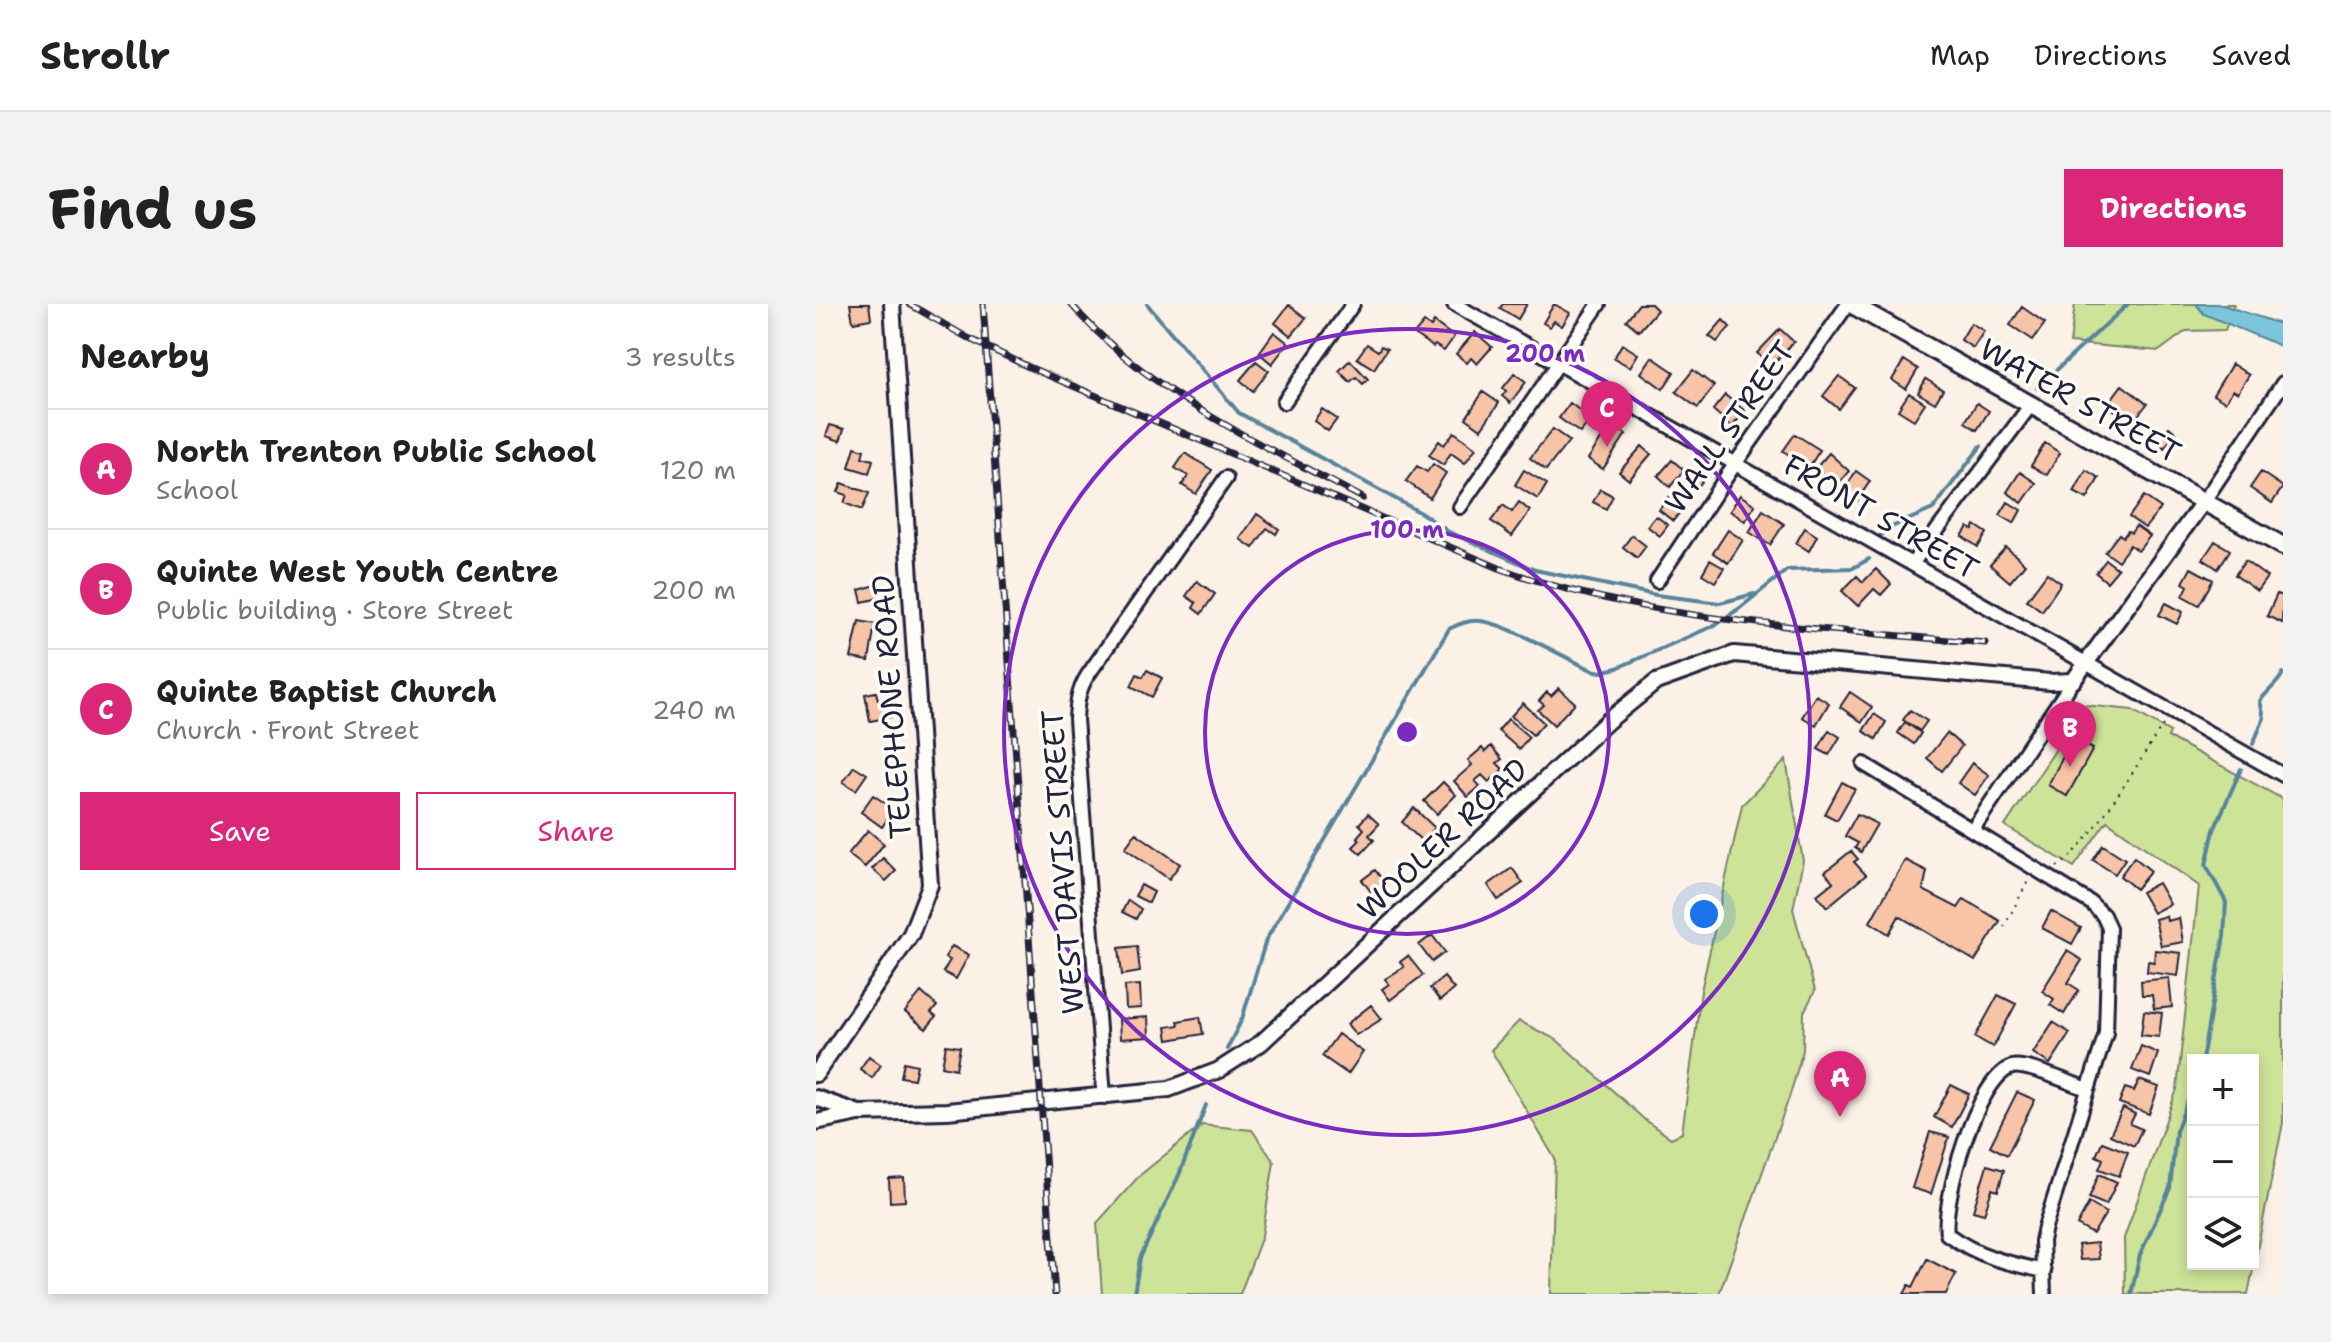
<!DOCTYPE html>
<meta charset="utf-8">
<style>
:root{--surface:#fff;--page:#f2f2f2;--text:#222;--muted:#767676;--line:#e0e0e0;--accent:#db2777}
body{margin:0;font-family:"Shantell Sans",sans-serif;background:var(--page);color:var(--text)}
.controls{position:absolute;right:24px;bottom:24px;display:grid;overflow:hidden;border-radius:0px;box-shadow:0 4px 12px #0003}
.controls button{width:72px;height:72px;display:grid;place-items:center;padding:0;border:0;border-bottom:2px solid var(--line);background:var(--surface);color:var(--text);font:40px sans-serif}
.you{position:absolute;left:888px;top:610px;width:28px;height:28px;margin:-20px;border:6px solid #fff;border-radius:50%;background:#1a73e8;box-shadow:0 0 0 12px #1a73e833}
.badge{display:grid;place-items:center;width:52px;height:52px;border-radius:50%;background:var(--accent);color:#fff;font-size:26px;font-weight:700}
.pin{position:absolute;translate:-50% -66px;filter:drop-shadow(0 2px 4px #0008)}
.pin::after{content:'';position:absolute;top:42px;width:28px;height:24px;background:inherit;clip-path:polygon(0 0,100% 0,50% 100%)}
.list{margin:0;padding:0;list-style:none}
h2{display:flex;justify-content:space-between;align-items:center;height:104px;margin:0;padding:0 32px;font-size:34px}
h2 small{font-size:26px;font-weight:400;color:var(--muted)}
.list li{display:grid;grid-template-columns:52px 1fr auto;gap:24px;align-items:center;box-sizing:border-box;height:120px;padding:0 32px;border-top:2px solid var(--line)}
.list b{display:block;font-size:30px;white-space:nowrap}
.list p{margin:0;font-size:26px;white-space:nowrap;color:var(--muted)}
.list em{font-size:26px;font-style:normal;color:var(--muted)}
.actions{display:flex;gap:16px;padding:24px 32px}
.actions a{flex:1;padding:18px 0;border:2px solid var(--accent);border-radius:0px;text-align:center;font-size:28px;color:var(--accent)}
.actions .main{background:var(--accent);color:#fff}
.icon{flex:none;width:44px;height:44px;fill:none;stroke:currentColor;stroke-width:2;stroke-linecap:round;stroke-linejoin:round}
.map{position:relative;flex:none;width:1467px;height:990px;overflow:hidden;border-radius:0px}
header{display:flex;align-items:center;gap:48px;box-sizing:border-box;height:112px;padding:0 40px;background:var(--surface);border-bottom:2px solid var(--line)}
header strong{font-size:38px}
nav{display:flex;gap:44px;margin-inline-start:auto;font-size:28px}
.intro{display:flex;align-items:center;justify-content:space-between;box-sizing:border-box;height:192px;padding:0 48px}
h1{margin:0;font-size:56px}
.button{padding:20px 36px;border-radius:0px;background:var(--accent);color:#fff;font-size:28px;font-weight:700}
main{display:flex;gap:48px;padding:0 48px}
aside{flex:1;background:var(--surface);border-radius:0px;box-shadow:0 4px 12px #0003}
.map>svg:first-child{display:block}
.green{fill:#cde398;stroke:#78826a;stroke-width:2;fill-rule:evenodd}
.water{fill:#7bc5db;stroke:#57849b;stroke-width:2}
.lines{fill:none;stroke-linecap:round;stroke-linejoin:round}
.stream{stroke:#57849b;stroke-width:4}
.building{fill:#f7c4a7;stroke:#22223b;stroke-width:2}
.minor-casing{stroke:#22223b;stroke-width:18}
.tertiary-casing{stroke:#22223b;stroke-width:20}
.secondary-casing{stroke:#22223b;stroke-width:22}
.path{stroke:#22223b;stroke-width:2;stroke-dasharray:2 6;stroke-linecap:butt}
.minor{stroke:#fdfcf7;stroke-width:12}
.tertiary{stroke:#fdfcf7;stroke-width:14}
.secondary{stroke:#fdfcf7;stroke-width:16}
.rail-casing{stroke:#22223b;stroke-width:7}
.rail{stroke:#fdfcf7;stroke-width:4;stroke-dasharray:12;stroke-linecap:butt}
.ring{fill:none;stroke:#7b2cbf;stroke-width:4}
.labels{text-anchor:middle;stroke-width:7;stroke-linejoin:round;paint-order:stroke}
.street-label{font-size:30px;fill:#22223b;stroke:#fdfcf7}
.centre{fill:#7b2cbf;stroke:#fdfcf7;stroke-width:4}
.ring-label{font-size:24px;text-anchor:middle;font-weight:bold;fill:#7b2cbf;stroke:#fdfcf7;stroke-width:7;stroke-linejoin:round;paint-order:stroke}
</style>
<header>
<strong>Strollr</strong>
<nav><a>Map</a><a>Directions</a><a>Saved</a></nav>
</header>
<div class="intro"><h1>Find us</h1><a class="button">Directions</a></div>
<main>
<aside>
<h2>Nearby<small>3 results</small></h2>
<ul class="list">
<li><span class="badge">A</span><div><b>North Trenton Public School</b><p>School</p></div><em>120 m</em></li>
<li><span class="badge">B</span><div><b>Quinte West Youth Centre</b><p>Public building · Store Street</p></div><em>200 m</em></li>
<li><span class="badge">C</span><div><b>Quinte Baptist Church</b><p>Church · Front Street</p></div><em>240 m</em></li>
</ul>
<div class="actions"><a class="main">Save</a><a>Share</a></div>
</aside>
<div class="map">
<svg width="1467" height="990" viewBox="0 0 1467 990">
<rect width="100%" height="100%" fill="#fcf1e7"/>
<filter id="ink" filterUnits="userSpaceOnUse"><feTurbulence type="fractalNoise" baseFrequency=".0125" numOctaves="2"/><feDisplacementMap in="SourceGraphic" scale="16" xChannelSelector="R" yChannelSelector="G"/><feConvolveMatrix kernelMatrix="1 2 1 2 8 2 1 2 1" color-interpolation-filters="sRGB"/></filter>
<g filter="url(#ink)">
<path class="green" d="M 1259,0 L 1418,0 L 1409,26 L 1370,27 L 1343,47 L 1254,39 Z
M 1269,401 L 1316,406 L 1354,428 L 1352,433 L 1467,495 L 1467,819 L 1432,990 L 1309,990 L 1308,934 L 1361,785 L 1383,582 L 1291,517 L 1258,563 L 1189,522 ZM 1377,756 L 1437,756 L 1437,960 L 1377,960 Z
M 970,456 L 987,557 L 977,605 L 999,687 L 988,708 L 987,746 L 974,791 L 903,990 L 735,990 L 739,855 L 675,746 L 703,717 L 741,736 L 830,817 L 855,834 L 866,829 L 885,687 L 926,501 Z
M 386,821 L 436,826 L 458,858 L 446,932 L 424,990 L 286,990 L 281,919 L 323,872 Z"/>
<path class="water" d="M 1380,0 L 1404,0 L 1467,21 L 1467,43 L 1388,10 Z"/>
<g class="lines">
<path class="stream" d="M 331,0 L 423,109 L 607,210 L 631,227 L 719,266 L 840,291 L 904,299 L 938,290
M 1221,84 L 1312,0
M 1063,233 L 1071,225 L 1117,205 L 1165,142
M 1437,440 L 1448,414 L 1444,397 C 1451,387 1463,379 1467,369
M 411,745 L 426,715 L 450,636 L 633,325 C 643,320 652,316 664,317 C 690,319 749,354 776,366 L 785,368 L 801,364 L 897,322 L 924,304 L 971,266 L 1037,264 L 1053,255
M 1386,756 L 1408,632 L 1410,598 L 1390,561 L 1398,526 L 1425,465
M 318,990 L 324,954 L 363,871 L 390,801
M 1315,990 L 1324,951 L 1354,884 L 1360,827 L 1377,784"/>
</g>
<path class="building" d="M 34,0 L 53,0 L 55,15 L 37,18 Z
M 687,0 L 711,0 L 702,15 L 684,4 Z
M 738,0 L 754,9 L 746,22 L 738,17 L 734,23 L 727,19 Z
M 823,0 L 835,0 L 841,6 L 823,27 L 810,16 Z
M 473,1 L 490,14 L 475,32 L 459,19 Z
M 1206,3 L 1229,19 L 1217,36 L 1194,21 Z
M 907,16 L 914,23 L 901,38 L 893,32 Z
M 608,18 L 615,23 L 618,18 L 638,33 L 628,47 L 619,41 L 617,43 L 598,30 Z
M 1155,19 L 1168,27 L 1157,44 L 1145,36 Z
M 964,25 L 978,38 L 955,62 L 941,49 Z
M 458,28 L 472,39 L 456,60 L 443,49 Z
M 659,28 L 676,43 L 661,60 L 655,54 L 651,59 L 640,50 Z
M 551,40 L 562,47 L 565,42 L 571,45 L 558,65 L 541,54 Z
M 806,40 L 822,50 L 814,63 L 798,54 Z
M 836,53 L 858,68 L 847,85 L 825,69 Z
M 534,56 L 552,75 L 547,80 L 540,73 L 534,78 L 523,67 Z
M 1088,56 L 1102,65 L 1090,85 L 1076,76 Z
M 440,57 L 453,67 L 437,87 L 424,76 Z
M 1416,60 L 1433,71 L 1422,89 L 1417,86 L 1409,98 L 1397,91 Z
M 877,66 L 898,82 L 882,104 L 860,88 Z
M 699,69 L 710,78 L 694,99 L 686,92 L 690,87 L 687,84 Z
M 1023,72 L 1039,84 L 1023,105 L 1007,92 Z
M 1110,75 L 1127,86 L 1119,99 L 1102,89 Z
M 1306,81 L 1331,100 L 1316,119 L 1291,101 Z
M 667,88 L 683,99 L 665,125 L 650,114 Z
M 1093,89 L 1109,99 L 1098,116 L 1082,106 Z
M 909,91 L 929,107 L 916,123 L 897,106 Z
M 754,99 L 775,115 L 764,129 L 743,114 Z
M 1161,99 L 1173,107 L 1161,126 L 1149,118 Z
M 506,105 L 521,115 L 512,127 L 498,117 Z
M 795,120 L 810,130 L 787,165 L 772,155 Z
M 14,121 L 28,125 L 24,137 L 10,132 Z
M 1353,123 L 1360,129 L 1348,144 L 1341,138 Z
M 737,125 L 753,137 L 730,166 L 714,154 Z
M 638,128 L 660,144 L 649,159 L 635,149 L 627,161 L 613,151 L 623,137 L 628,141 Z
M 979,130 L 1004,146 L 993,163 L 967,147 Z
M 1229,139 L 1244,149 L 1231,171 L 1215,162 Z
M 826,142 L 835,150 L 813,176 L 803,168 Z
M 39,143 L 48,146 L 46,153 L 57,156 L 53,169 L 33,163 Z
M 369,149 L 396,166 L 380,190 L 366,181 L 372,172 L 359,164 Z
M 1013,149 L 1033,167 L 1020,182 L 999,165 Z
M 856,156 L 868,166 L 854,183 L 842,172 Z
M 617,160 L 630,169 L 614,194 L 590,177 L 601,162 L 611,168 Z
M 708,166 L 731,180 L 722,195 L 699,181 Z
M 878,166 L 889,173 L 882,183 L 871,176 Z
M 1270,166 L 1283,174 L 1271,195 L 1258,188 Z
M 1040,167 L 1054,177 L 1041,197 L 1027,188 Z
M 1204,168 L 1220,179 L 1206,199 L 1191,188 Z
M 1445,168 L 1467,183 L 1456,199 L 1434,184 Z
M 26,179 L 53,189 L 46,206 L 28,199 L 31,191 L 22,188 Z
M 784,185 L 797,192 L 790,205 L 777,198 Z
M 924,191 L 939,201 L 929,217 L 914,207 Z
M 1328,192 L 1345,204 L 1329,224 L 1313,213 Z
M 853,193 L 867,204 L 857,217 L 843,206 Z
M 703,198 L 714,207 L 696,232 L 675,217 L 687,201 L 696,208 Z
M 1192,198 L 1205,206 L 1198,219 L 1184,211 Z
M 947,206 L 968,220 L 954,241 L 933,228 Z
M 441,210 L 463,225 L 460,230 L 451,224 L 437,244 L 424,235 Z
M 840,212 L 852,221 L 844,232 L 831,222 Z
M 1159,221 L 1171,229 L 1162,243 L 1146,232 L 1152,223 L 1157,226 Z
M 1320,222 L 1334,232 L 1322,247 L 1314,241 L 1302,257 L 1289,248 L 1303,230 L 1307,233 L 1312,227 L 1315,229 Z
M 989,224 L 1001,232 L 993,247 L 980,239 Z
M 912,226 L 927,236 L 912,259 L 897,249 Z
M 816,231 L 830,242 L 821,254 L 807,243 Z
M 1399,237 L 1414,246 L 1402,265 L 1387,255 Z
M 1190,243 L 1209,260 L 1194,278 L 1174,261 Z
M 894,256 L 908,264 L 899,278 L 886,270 Z
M 1290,256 L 1302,265 L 1291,278 L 1280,269 Z
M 1429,257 L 1451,273 L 1441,287 L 1419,271 Z
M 1375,264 L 1397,276 L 1383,301 L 1367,292 L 1372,282 L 1367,279 Z
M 1060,265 L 1075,280 L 1065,291 L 1058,285 L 1042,302 L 1026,287 L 1041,272 L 1047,278 Z
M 1231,269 L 1245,279 L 1226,307 L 1211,296 Z
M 381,277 L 399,290 L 385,310 L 377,304 L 380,299 L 370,292 Z
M 60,281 L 64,294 L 46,298 L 43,286 Z
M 1461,290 L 1467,292 L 1466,319 L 1451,312 Z
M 1350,299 L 1367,308 L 1361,320 L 1343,311 Z
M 43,317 L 59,320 L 53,357 L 35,354 Z
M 331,366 L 346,374 L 336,393 L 315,382 L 321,370 L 327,373 Z
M 743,384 L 759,399 L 738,421 L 722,406 L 728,401 L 723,397 L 731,388 L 735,392 Z
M 60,388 L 62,396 L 71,394 L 75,413 L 54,417 L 49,390 Z
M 1034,388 L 1056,403 L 1046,418 L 1024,403 Z
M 1000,391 L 1013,399 L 1000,421 L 986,413 Z
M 707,399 L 728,419 L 717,431 L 695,412 Z
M 1094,406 L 1111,417 L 1104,427 L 1087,416 Z
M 1058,410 L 1070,418 L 1060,435 L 1047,427 Z
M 692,415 L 713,433 L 703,445 L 682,427 Z
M 1089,418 L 1105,429 L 1098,440 L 1082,429 Z
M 1013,426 L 1024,433 L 1013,451 L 1002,445 Z
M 1131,429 L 1146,442 L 1126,467 L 1111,454 Z
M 1257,434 L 1277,445 L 1251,492 L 1232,481 Z
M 675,442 L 686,455 L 681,459 L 687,465 L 673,478 L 666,471 L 659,477 L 664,482 L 652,493 L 638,477 L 656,461 L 652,456 L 666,444 L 669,448 Z
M 1156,459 L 1173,471 L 1159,491 L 1142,479 Z
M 38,462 L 51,470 L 40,486 L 27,478 Z
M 627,478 L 640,491 L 621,510 L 608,497 Z
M 1026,478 L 1039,485 L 1021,516 L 1009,510 Z
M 57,491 L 78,505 L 66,523 L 45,508 Z
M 598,504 L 619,524 L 606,537 L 586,518 Z
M 552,510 L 563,520 L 553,531 L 558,536 L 545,550 L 537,543 L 544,536 L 541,533 L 548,525 L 543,520 Z
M 1041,510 L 1061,520 L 1045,548 L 1039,544 L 1042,539 L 1029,532 Z
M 52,526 L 68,540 L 49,563 L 32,550 Z
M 320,529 L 364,560 L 353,575 L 309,544 Z
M 1287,541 L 1309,555 L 1299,570 L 1277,556 Z
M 1035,547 L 1042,555 L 1038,558 L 1050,571 L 1011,603 L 1001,591 L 1017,578 L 1009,568 Z
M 1318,553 L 1335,567 L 1320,585 L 1304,572 Z
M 67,554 L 80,567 L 70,577 L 56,565 Z
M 1089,556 L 1111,567 L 1107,586 L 1142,604 L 1148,595 L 1184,617 L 1159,657 L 1083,612 L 1073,630 L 1054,618 Z
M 696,564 L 707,579 L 682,596 L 672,581 Z
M 559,566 L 569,579 L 556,589 L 546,576 Z
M 1342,579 L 1354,600 L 1337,609 L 1325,588 Z
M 325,581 L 338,588 L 333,599 L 319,592 Z
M 312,596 L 325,605 L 320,615 L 306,608 Z
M 1235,607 L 1265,624 L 1256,640 L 1226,624 Z
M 1350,612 L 1351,617 L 1363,614 L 1367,638 L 1345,642 L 1339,615 Z
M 616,631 L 629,648 L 616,658 L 603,641 Z
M 136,642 L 153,651 L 140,675 L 127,668 L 134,656 L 129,653 Z
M 321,642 L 324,668 L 306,671 L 303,644 Z
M 1339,646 L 1365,649 L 1362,672 L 1331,668 L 1332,657 L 1338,658 Z
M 1251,647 L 1266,656 L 1252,679 L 1263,686 L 1248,710 L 1234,701 L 1238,695 L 1226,687 Z
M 592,652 L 607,671 L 574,696 L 566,685 L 573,680 L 569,675 L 588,663 L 584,658 Z
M 628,673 L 638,685 L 624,697 L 614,684 Z
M 1353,674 L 1356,703 L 1338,705 L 1336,691 L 1326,691 L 1325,677 Z
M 324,681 L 325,704 L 310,705 L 309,682 Z
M 105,688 L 121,702 L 115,709 L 120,713 L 110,725 L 89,708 Z
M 1182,691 L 1200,700 L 1177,743 L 1159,733 Z
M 555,701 L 566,715 L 540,731 L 531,720 Z
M 1328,707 L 1346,709 L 1343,733 L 1325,731 Z
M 332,713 L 333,733 L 304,735 L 303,715 Z
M 384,713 L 387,730 L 352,736 L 350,723 L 363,721 L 362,717 Z
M 1237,718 L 1254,729 L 1234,760 L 1217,749 Z
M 522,730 L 547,748 L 532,770 L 506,752 Z
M 130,741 L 144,743 L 140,765 L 126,762 Z
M 1325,742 L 1342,749 L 1334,773 L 1316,766 Z
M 53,752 L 65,761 L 56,774 L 44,765 Z
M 88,758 L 101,761 L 98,775 L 85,773 Z
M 1323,776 L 1343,783 L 1333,810 L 1303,799 L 1309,784 L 1318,787 Z
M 1135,781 L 1153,790 L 1136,823 L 1118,813 Z
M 1201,788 L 1219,796 L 1191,851 L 1174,842 Z
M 1307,804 L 1319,810 L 1314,820 L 1326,825 L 1318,842 L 1294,831 Z
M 1114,828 L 1133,833 L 1115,890 L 1096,884 Z
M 1286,838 L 1312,848 L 1303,872 L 1283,865 L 1287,855 L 1280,852 Z
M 1171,861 L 1188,866 L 1182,887 L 1176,885 L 1168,910 L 1157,907 Z
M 1283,870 L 1301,878 L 1290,901 L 1273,894 Z
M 88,874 L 89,897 L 74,898 L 73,875 Z
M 1273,899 L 1290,909 L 1277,930 L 1261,921 Z
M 1281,939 L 1283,955 L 1264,956 L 1262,941 Z
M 1111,955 L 1140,970 L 1130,990 L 1088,990 L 1093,981 L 1097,983 Z"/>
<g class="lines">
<g class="minor-casing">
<path id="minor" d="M 638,0 L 1467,471
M 468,98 L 537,0
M 1388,197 L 1467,79
M 644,203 L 783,0
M 1096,260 L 1214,102
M 841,277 L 919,160 L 1032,0
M 1048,460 L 1275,599 L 1287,611 L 1293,624 L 1290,729 L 1229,923 L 1226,937 L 1228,990
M 1157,525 L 1257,377
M 288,793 L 260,415 C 261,394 264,381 276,365 L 410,174
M 1228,967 C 1191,959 1163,953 1131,930 C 1126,897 1161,773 1196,763 C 1210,759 1256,780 1272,785"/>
</g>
<g class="tertiary-casing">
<path id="tertiary" d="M 0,770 L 95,630 L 114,581 L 76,0
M 0,794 L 43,809
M 0,818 L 43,809 L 131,807 L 353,785 L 403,766 L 445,739 L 792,417 L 840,378 L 918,350 L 1234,378 L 1257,377 L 1388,197"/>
</g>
<g class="secondary-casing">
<path id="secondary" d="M 1035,0 L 1467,242"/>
</g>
<path class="path" d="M 1241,563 C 1273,544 1326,452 1349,418
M 1188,623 L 1211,579 L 1216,576"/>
<use href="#minor" class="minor"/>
<use href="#tertiary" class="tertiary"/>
<use href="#secondary" class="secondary"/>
<g class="rail-casing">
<path id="rail" d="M 93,0 L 152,34 L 215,64 L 683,264 C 838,320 1006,324 1169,339
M 167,0 L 239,990
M 255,0 C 332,90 444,139 547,194"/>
</g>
<use href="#rail" class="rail"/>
</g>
</g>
<g class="ring">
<circle cx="591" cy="428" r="202"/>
<circle cx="591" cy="428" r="403"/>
</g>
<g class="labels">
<g class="street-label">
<text transform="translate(1264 97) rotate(29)" y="10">WATER STREET</text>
<text transform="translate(914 123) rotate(-55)" y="10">WALL STREET</text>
<text transform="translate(1065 213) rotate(30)" y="10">FRONT STREET</text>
<text transform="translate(76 403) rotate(-94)" y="10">TELEPHONE ROAD</text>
<text transform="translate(627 535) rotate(-43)" y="10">WOOLER ROAD</text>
<text transform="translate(247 558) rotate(-94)" y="10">WEST DAVIS STREET</text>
</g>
</g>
<circle cx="591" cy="428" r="12" class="centre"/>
<g class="ring-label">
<text x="729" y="58">200 m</text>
<text x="591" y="234">100 m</text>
</g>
</svg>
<div class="controls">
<button>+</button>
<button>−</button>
<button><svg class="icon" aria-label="layers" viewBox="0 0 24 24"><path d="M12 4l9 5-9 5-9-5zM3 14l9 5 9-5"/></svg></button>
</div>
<div class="you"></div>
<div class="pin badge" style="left:1024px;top:813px">A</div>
<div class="pin badge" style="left:1254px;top:463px">B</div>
<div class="pin badge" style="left:791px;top:143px">C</div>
</div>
</main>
